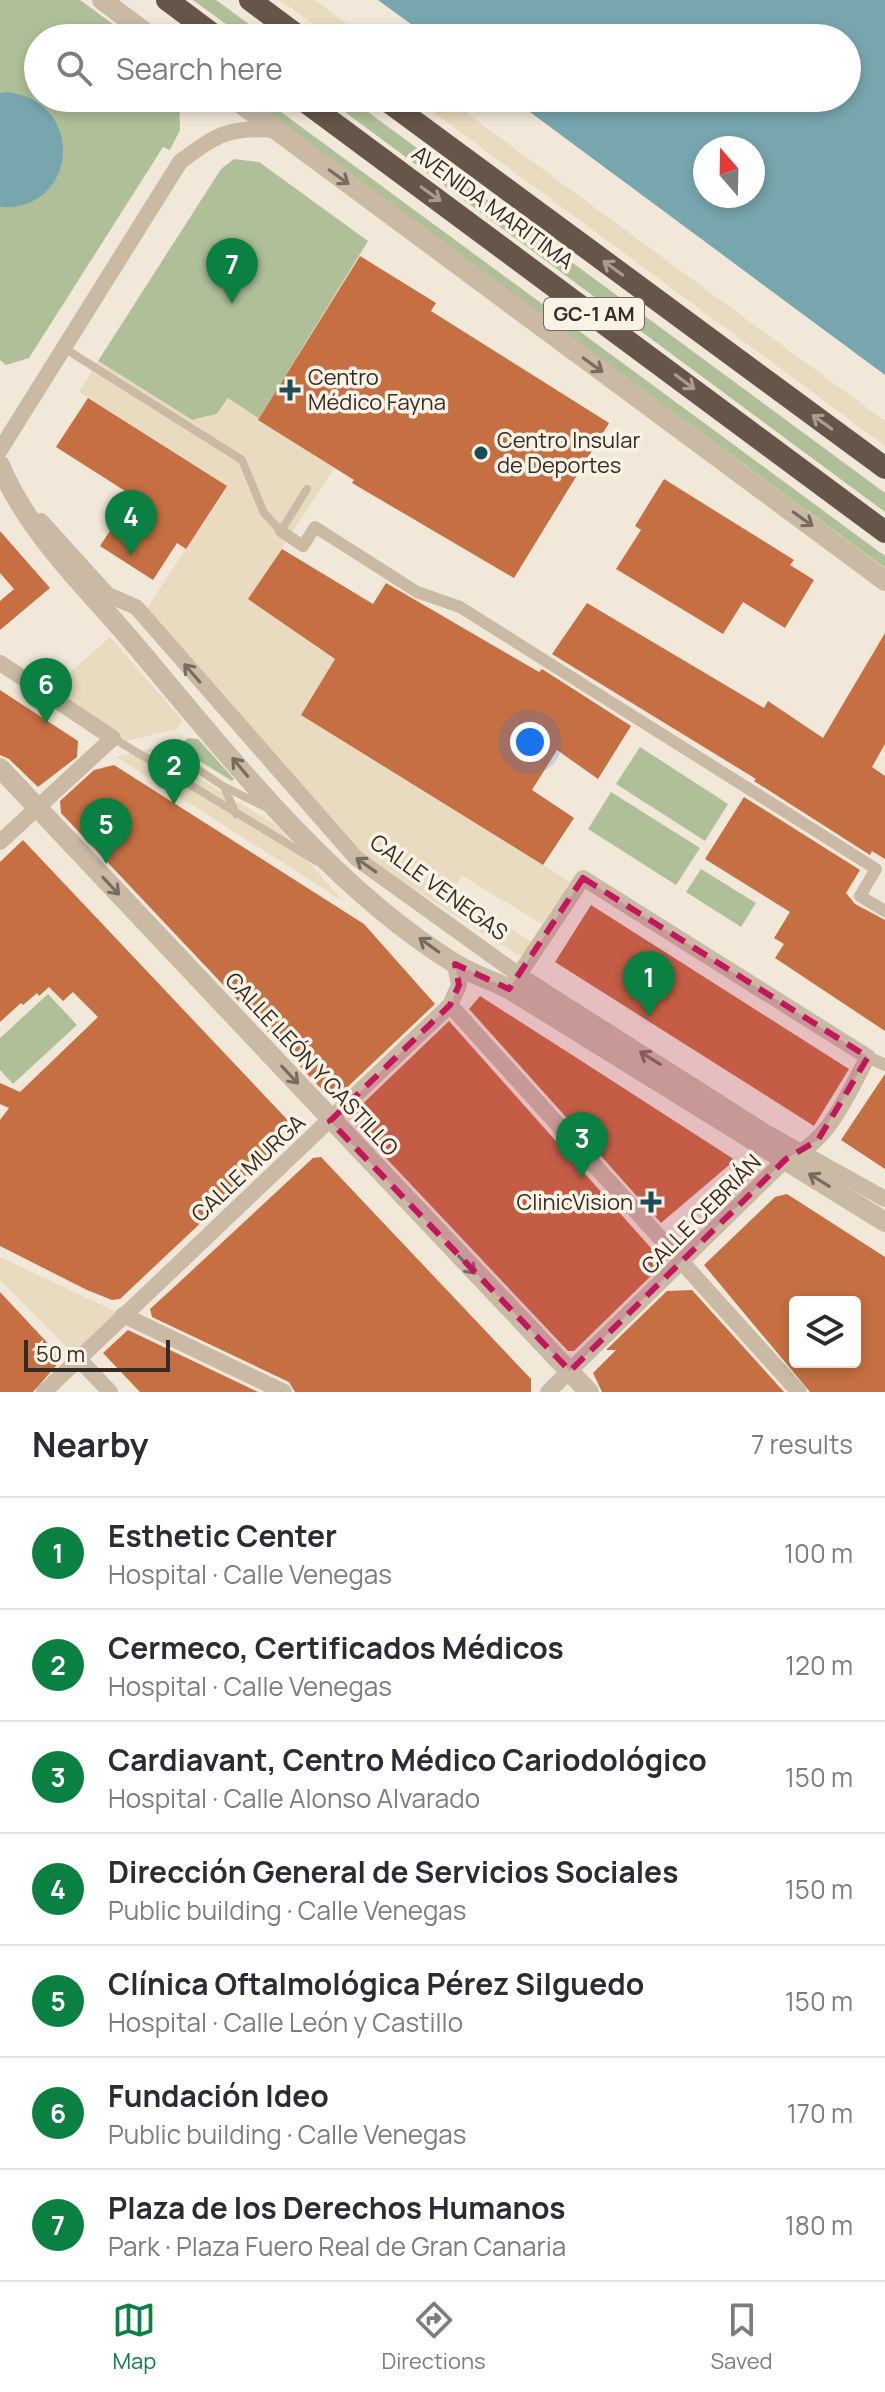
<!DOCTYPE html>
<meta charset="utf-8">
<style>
:root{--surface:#fff;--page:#f2f2f3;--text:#2b2b33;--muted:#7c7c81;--line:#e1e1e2;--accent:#0b8043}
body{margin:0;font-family:Manrope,sans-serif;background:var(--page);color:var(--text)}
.controls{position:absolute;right:24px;bottom:24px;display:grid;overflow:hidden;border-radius:8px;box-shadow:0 4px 12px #0003}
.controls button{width:72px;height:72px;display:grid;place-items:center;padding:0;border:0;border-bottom:2px solid var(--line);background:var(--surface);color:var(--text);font:40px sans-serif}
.compass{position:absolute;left:693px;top:136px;width:72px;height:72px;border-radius:50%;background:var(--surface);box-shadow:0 4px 12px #0003;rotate:340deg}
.scale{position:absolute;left:24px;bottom:20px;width:146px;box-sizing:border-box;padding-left:8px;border:4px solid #352c26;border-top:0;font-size:22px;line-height:28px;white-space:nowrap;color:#352c26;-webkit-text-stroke:6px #f9f2e5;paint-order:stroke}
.you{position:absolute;left:530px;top:742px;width:28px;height:28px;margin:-20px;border:6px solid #fff;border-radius:50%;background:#1a73e8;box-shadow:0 0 0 12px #1a73e833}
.badge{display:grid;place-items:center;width:52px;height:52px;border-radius:50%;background:var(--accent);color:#fff;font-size:26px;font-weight:700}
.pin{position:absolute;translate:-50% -66px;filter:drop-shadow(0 2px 4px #0008)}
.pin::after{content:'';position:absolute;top:42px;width:28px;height:24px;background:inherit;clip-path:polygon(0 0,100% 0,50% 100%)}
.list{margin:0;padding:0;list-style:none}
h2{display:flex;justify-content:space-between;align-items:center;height:104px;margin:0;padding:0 32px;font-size:34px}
h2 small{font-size:26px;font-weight:400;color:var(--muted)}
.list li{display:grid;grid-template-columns:52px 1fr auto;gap:24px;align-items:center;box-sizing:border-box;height:112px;padding:0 32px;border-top:2px solid var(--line)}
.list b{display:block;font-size:30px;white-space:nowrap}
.list p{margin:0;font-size:26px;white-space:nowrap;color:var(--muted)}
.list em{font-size:26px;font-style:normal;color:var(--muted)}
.icon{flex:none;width:44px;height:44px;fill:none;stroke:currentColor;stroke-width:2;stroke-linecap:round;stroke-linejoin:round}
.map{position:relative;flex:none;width:885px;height:1392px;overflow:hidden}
.search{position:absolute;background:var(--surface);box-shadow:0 4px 12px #0003;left:24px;right:24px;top:24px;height:88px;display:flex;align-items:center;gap:20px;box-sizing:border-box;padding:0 28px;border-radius:44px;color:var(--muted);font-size:30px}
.sheet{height:888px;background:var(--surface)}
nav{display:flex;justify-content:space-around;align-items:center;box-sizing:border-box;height:112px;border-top:2px solid var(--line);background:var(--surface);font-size:22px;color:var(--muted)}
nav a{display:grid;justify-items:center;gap:4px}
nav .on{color:var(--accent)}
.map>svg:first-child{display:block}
.green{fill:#afc099}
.plaza{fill:#e9dbc0}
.water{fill:#78a6ae;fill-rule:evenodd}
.building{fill:#c66f42;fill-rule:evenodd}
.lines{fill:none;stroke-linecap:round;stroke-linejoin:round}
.service{stroke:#c9b9a5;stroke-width:8}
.pedestrian{stroke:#c9b9a5;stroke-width:12}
.minor{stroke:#c9b9a5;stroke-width:16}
.tertiary{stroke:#c9b9a5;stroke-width:20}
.trunk{stroke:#66564a;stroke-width:22}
.oneway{stroke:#786b5f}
.oneway2{stroke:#a89c90}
.marked{fill:#c2185b;fill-opacity:0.2;stroke:#c2185b;stroke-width:6;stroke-dasharray:16 10;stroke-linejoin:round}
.poi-dot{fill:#1c4c56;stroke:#f9f2e5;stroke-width:3}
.labels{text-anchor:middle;stroke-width:7;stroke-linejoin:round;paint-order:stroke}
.shield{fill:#f9f2e5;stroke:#70675f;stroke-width:2}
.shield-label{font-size:20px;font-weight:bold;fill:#352c26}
.street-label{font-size:22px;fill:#352c26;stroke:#f9f2e5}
.poi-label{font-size:22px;fill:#352c26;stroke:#f9f2e5;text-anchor:start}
</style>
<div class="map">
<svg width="885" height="1392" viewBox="0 0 885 1392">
<rect width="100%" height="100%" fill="#f1e8d9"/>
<path class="green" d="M 0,0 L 80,0 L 132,38 L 38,38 L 38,98 L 179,98 L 180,130 L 170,150 L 163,147 L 29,358 L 6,365 L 0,360 Z
M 193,0 L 216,0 L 268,38 L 245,38 Z
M 247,98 L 262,98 L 885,556 L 885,568 Z
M 326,98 L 349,98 L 885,493 L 885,512 Z
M 234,159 L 259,162 L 368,241 L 258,420 L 228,398 L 217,414 L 192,420 L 98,361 L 221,169 Z
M 188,738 L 198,739 L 234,779 L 232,781 L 177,747 Z
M 640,747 L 728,804 L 705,841 L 616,784 Z
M 611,792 L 700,848 L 676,885 L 588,829 Z
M 701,869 L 756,903 L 741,927 L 686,892 Z
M 48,994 L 77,1025 L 13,1084 L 0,1070 L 0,1038 Z"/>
<path class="plaza" d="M 280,0 L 315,0 L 365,38 L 332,38 Z
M 414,98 L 446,98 L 885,421 L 885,446 Z
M 98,361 L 192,420 L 217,414 L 228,398 L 334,468 L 249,599 L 335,659 L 301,715 L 570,882 L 542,924 L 462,876 L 452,892 L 532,942 L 523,954 L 518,955 L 358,854 L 146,610 L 226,486 L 79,392 Z
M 110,637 L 182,720 L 178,729 L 126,741 L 70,705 L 54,687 Z
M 180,742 L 169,760 L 276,825 L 343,901 L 116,757 Z
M 0,1257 L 123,1315 L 79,1359 L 0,1281 Z"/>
<path class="water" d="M 378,0 L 885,0 L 885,375 L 511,98 L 847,98 L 847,38 L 430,38 ZM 705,148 L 753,148 L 753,196 L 705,196 Z
M 8,92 C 88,103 77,212 0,207 L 0,93 Z"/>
<path class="building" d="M 360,256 L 436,303 L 431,311 L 609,423 L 514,578 L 352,483 L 354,480 L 258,420 Z
M 88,398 L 227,486 L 186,549 L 177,543 L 153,580 L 100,546 L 133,496 L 56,447 Z
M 664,479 L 794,560 L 790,565 L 814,580 L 785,628 L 743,602 L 723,634 L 616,569 L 641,530 L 635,526 Z
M 0,531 L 50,588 L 0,630 L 0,601 L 14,589 L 0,573 Z
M 282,549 L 373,604 L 386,583 L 539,672 L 542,669 L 631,726 L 598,779 L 557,750 L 532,790 L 574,818 L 543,865 L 301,715 L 335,659 L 248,599 Z
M 587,603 L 764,708 L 768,701 L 823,738 L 885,633 L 885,744 L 872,767 L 885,776 L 885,859 L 872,851 L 870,855 L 754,781 L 756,779 L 552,654 Z
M 0,690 L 78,741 L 77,757 L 38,787 L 9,759 L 0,755 Z
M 114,765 L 364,924 L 435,1004 L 337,1097 L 328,1096 L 61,813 L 60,801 L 94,770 Z
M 744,797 L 860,870 L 846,893 L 855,904 L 885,920 L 885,1031 L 775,958 L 784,944 L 774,938 L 790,912 L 705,859 Z
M 23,840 L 298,1131 L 120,1299 L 112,1300 L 87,1290 L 0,1246 L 0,1120 L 9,1108 L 0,1104 L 0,1083 L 20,1092 L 98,1017 L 73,992 L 63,1001 L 49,987 L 39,996 L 37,993 L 23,1005 L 21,1003 L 0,1022 L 0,862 Z
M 591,905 L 849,1069 L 814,1126 L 555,962 Z
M 480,996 L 580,1060 L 735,1160 L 661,1223 L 469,1009 Z
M 449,1021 L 659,1257 L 659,1268 L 574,1351 L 568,1351 L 352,1122 L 353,1113 Z
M 885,1074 L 885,1169 L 841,1140 Z
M 321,1157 L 531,1379 L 531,1392 L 295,1392 L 289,1382 L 152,1317 L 150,1309 L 172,1289 L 313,1158 Z
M 787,1194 L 885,1257 L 885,1392 L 810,1392 L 704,1265 L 775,1197 ZM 795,1302 L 855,1302 L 855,1362 L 795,1362 Z
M 692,1290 L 784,1392 L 602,1392 L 593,1373 L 616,1350 L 606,1350 L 667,1291 Z
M 0,1292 L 55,1351 L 56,1366 L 33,1392 L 0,1392 Z
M 128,1330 L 258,1392 L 140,1392 L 103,1353 Z"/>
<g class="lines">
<path class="service" d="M 64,348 L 242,460 L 264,513 L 281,531 L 307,489
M 113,738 L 316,861
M 173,753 L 223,786 L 269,809
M 224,787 L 236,814"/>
<path class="pedestrian" d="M 281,531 L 303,546 L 315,527 L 417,592 L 460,607 L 876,869 L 860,896 L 885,911
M 868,1057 L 885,1065"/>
<path class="minor" d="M 0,450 L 180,162 C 217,134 230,126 277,130
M 41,521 L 108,595 L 136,607 L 356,858 L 519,975 L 767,1133 L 885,1199
M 0,663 L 113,738 L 0,842
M 514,982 L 583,878 L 868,1057 C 847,1094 829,1144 786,1159 L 548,1392
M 450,1005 L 799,1392
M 123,1315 L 284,1392
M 79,1359 L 110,1392
M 44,1392 L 450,1005 L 459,985 L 455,964"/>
<path class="tertiary" d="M 102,0 L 153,38
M 233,98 L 885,581
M 0,465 C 27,531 84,585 130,639 C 224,750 329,886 454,963 C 471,974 491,980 509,989 L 885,1222
M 0,768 L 589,1392"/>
<path class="trunk" d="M 167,0 L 218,38
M 250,0 L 301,38
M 300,98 L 885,532
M 383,98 L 885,468"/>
</g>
<defs><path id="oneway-shaft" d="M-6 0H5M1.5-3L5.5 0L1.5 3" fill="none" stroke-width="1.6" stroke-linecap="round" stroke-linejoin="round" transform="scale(2)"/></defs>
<g class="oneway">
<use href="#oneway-shaft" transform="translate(339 177) rotate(36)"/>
<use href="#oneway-shaft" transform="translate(593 365) rotate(36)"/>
<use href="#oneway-shaft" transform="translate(803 519) rotate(36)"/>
<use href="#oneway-shaft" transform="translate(192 673) rotate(-131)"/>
<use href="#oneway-shaft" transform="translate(240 767) rotate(-130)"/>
<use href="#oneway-shaft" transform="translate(366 865) rotate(-145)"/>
<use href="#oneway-shaft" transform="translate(111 886) rotate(47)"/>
<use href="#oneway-shaft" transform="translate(429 945) rotate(-144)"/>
<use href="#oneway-shaft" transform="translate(650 1058) rotate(-148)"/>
<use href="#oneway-shaft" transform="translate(290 1075) rotate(47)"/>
<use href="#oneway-shaft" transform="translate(819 1180) rotate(-148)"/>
<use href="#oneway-shaft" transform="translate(467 1265) rotate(47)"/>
</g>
<g class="oneway2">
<use href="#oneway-shaft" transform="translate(431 194) rotate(36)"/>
<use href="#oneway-shaft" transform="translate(613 268) rotate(-144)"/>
<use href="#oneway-shaft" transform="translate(685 382) rotate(37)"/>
<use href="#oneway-shaft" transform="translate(822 422) rotate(-144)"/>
</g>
<path class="marked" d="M 583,878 L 868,1057 L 818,1140 L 786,1159 L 570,1371 L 330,1121 L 450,1005 L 459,985 L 455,964 L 509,989 Z"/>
<g class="poi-dot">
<path d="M286 378h8v8h8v8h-8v8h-8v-8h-8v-8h8z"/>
<circle cx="481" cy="453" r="8"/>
<path d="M647 1190h8v8h8v8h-8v8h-8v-8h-8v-8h8z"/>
</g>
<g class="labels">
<rect class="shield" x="544" y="298" width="100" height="32" rx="6"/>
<g class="shield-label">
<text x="594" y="321">GC-1 AM</text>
</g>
<g class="street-label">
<text transform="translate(493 207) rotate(36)" y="8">AVENIDA MARITIMA</text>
<text transform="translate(439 887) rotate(36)" y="8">CALLE VENEGAS</text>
<text transform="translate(312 1064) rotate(47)" y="8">CALLE LEÓN Y CASTILLO</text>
<text transform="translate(248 1168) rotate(-43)" y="8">CALLE MURGA</text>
<text transform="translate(701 1214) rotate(-45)" y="8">CALLE CEBRIÁN</text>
</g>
<g class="poi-label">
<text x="308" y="385">Centro<tspan x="308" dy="25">Médico Fayna</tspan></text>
<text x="497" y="448">Centro Insular<tspan x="497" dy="25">de Deportes</tspan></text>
<text x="633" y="1210" text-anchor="end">ClinicVision</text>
</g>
</g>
</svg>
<div class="controls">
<button><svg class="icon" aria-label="layers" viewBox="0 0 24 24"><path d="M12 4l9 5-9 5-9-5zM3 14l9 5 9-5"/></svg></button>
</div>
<svg class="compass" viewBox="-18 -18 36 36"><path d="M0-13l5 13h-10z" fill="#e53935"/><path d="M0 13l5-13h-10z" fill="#7c7c81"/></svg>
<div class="scale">50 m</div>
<div class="you"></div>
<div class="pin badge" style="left:649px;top:1017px">1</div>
<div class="pin badge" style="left:174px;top:805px">2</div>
<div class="pin badge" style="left:582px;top:1178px">3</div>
<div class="pin badge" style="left:131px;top:556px">4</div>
<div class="pin badge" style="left:106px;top:864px">5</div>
<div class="pin badge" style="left:46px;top:724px">6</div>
<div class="pin badge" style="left:232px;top:304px">7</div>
<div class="search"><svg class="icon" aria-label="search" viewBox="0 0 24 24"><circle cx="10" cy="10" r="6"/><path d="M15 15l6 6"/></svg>Search here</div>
</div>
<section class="sheet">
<h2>Nearby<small>7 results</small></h2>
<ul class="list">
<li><span class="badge">1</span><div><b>Esthetic Center</b><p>Hospital · Calle Venegas</p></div><em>100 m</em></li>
<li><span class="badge">2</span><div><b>Cermeco, Certificados Médicos</b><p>Hospital · Calle Venegas</p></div><em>120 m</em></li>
<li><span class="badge">3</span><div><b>Cardiavant, Centro Médico Cariodológico</b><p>Hospital · Calle Alonso Alvarado</p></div><em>150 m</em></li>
<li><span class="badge">4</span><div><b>Dirección General de Servicios Sociales</b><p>Public building · Calle Venegas</p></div><em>150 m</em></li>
<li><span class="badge">5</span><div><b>Clínica Oftalmológica Pérez Silguedo</b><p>Hospital · Calle León y Castillo</p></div><em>150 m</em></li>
<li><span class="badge">6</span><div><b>Fundación Ideo</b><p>Public building · Calle Venegas</p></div><em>170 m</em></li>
<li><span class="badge">7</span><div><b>Plaza de los Derechos Humanos</b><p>Park · Plaza Fuero Real de Gran Canaria</p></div><em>180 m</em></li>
</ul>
</section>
<nav>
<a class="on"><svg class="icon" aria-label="map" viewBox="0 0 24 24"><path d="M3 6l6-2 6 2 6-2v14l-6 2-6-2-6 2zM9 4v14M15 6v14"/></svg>Map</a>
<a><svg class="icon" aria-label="directions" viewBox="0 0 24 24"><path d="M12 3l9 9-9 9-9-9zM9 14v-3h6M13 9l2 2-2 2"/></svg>Directions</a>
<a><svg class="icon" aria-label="saved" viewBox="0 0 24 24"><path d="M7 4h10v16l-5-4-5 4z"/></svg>Saved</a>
</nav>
